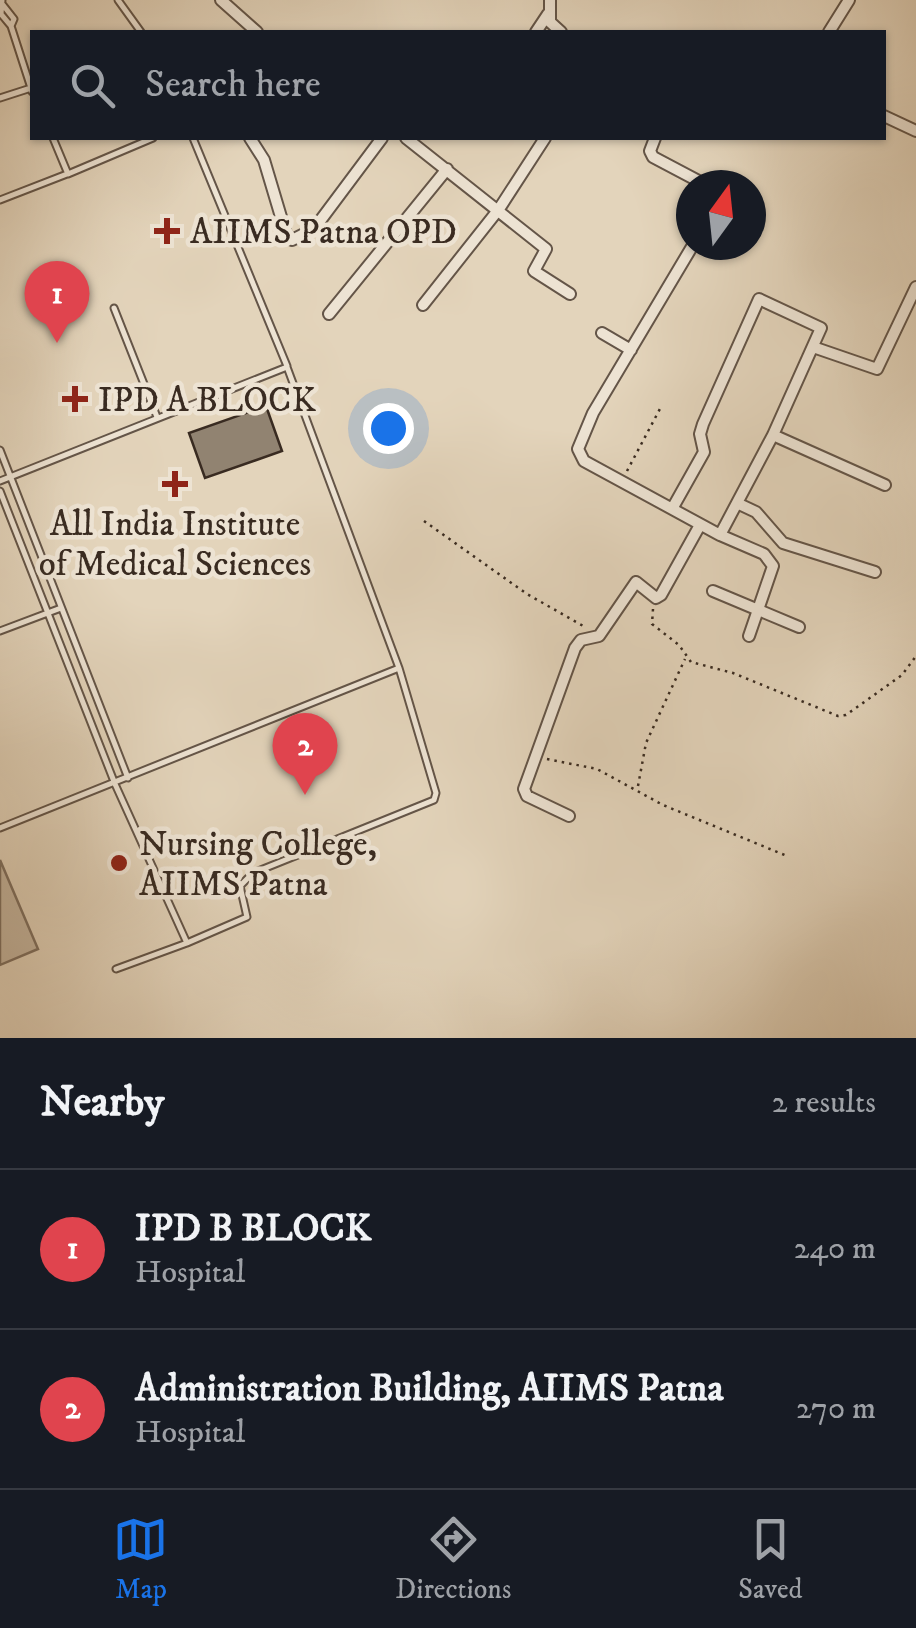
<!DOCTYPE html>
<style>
:root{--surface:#171b24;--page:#20242c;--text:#f1f3f6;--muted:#9ea1a6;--line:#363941;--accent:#1a73e8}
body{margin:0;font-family:"IM FELL DW Pica",serif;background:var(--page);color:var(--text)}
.compass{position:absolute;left:676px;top:170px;width:90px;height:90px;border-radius:50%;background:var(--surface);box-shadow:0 2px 8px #0004;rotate:15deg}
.you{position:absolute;left:388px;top:428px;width:35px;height:35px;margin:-25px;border:8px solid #fff;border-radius:50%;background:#1a73e8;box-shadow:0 0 0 15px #1a73e833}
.badge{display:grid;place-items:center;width:65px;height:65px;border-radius:50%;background:var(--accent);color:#fff;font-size:32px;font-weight:700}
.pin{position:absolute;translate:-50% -82px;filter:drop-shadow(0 2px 5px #0008)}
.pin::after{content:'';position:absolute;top:52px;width:35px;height:30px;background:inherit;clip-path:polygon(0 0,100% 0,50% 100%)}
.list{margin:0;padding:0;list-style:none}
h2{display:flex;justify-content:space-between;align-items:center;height:130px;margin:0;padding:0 40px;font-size:42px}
h2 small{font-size:32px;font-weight:400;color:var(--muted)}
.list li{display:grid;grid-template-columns:65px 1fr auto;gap:30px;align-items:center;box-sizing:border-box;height:160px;padding:0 40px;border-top:2px solid var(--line)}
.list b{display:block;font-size:38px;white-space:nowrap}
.list p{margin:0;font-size:32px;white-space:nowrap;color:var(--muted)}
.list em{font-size:32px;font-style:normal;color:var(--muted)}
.icon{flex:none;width:55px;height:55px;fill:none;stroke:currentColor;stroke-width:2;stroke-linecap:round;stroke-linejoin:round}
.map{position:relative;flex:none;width:916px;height:1038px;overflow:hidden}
.search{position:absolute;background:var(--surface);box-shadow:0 2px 8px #0004;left:30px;right:30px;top:30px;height:110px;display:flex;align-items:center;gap:25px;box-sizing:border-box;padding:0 35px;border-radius:0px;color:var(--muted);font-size:38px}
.sheet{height:450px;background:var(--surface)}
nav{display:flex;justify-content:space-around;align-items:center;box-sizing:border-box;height:140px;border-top:2px solid var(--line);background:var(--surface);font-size:28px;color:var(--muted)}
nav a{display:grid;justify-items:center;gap:5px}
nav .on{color:var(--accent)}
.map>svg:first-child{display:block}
.green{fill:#c6b7a1;stroke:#807161;stroke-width:2.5}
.building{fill:#918371;stroke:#392b21;stroke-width:2.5}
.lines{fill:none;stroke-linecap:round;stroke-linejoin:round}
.service-casing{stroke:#645548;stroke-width:9}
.minor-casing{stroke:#645548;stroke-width:14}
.path{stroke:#392b21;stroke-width:2.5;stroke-dasharray:2.5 5;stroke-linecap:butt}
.service{stroke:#ede3d3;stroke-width:5}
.minor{stroke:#ede3d3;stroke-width:10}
.poi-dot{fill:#8f2418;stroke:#ede3d3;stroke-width:4}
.labels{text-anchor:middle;stroke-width:9;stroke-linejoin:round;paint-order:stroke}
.poi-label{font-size:35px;fill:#392b21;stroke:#ede3d3;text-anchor:start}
</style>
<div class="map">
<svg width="916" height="1038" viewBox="0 0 916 1038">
<rect width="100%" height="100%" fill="#e3d4bb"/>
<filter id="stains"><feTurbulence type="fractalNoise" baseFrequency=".002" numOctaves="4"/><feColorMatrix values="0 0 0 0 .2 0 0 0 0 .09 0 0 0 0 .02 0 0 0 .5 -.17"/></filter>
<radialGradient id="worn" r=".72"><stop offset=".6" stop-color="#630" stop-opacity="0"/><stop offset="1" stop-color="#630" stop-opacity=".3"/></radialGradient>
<path class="green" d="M 0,860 L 38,949 L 0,965 Z"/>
<path class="building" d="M 266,406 L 282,451 L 205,478 L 189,433 Z"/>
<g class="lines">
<g class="service-casing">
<path id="service" d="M 2,0 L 1,14 L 11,26
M 118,0 L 141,32
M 3,5 L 14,19 L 11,26 L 31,88
M 0,98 L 31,88 L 32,92
M 53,138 L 68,174 L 153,138
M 193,138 L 287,366
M 0,200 L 67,174
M 114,308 L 157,417
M 0,450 L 128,778
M 0,481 L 287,367 L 399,668 L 0,828
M 0,491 L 115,784 L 187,943 L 247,917 L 240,886 L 253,873 L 434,800 L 436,793 L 399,668
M 0,631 L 61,608
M 116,969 L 187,943"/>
</g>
<g class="minor-casing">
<path id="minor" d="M 221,0 L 257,32
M 550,0 L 550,22 L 561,32
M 536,32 L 548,14
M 829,32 L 849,0
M 884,116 L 916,131
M 250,138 L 264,160 L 287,237 L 292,240 L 314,229 L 382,138
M 406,138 L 546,249 L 534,271 L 570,294
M 655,138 L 650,151 L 653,157 L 706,185
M 423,305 L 499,209 L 545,138
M 329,314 L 447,169
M 602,333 L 631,350
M 813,347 L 877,369 L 916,287
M 773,435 L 885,485
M 739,504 L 756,512 L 783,543 L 875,572
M 672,509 L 704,452 L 700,434 L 703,424 L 759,299 L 821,328 L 773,435 L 720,535 L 584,461 L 578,449 L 593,413 L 693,245
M 720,535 L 764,554 L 773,566 L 749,636
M 713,591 L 799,627
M 569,816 L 527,796 L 524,789 L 575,648 L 581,640 L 599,636 L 636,582 L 656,598 L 661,595 L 700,525"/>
</g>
<path class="path" d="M 627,471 L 662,405
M 424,521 L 527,594 L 585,627
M 653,609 L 652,624 L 679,645 L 691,662 L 733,673 L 838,716 L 846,715 L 902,675 L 916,656
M 547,759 L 597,769 L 663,805 L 787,856
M 638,786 L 646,743 L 685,659"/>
<use href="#service" class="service"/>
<use href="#minor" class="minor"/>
</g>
<g class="poi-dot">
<path d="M162 216h10v10h10v10h-10v10h-10v-10h-10v-10h10z"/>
<path d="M70 384h10v10h10v10h-10v10h-10v-10h-10v-10h10z"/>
<path d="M170 469h10v10h10v10h-10v10h-10v-10h-10v-10h10z"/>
<circle cx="119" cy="863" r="10"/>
</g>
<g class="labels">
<g class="poi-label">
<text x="190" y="243">AIIMS Patna OPD</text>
<text x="98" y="411">IPD A BLOCK</text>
<text x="175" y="535" text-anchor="middle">All India Institute<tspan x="175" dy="40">of Medical Sciences</tspan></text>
<text x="139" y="855">Nursing College,<tspan x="139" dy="40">AIIMS Patna</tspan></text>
</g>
</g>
<rect width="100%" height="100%" filter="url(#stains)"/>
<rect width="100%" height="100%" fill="url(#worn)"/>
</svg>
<svg class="compass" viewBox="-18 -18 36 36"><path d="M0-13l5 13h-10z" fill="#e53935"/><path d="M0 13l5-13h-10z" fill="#9ea1a6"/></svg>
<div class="you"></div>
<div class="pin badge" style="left:57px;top:343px;background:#e0444e">1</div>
<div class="pin badge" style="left:305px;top:795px;background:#e0444e">2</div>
<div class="search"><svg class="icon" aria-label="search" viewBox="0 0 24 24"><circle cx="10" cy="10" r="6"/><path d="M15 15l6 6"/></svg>Search here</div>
</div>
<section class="sheet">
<h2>Nearby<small>2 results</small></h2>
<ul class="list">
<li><span class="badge" style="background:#e0444e">1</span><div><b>IPD B BLOCK</b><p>Hospital</p></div><em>240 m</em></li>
<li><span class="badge" style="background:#e0444e">2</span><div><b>Administration Building, AIIMS Patna</b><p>Hospital</p></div><em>270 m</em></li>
</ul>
</section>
<nav>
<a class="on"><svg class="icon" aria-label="map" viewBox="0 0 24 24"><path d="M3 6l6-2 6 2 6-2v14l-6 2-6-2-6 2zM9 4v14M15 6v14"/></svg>Map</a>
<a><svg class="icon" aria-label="directions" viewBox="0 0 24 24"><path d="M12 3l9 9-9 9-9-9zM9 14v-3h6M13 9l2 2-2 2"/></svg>Directions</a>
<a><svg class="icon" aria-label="saved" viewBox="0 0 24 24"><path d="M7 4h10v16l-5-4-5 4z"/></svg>Saved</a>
</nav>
